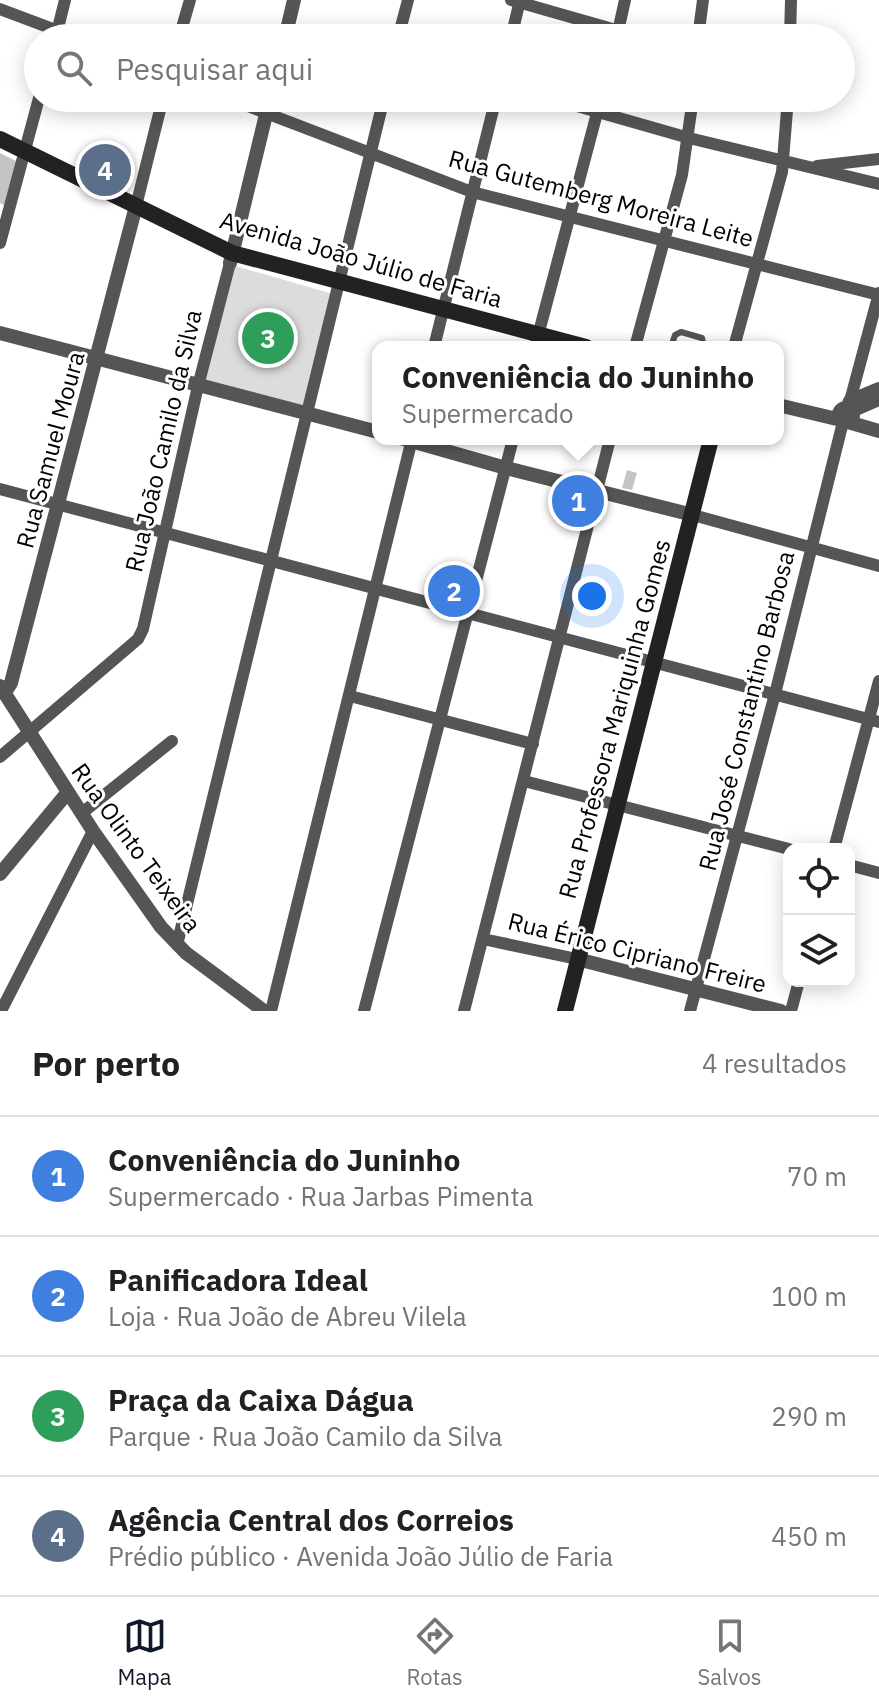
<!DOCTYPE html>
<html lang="pt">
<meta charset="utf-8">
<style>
:root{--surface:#fff;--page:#f2f2f2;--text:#202124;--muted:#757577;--line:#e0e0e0;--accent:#111827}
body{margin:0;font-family:"IBM Plex Sans",sans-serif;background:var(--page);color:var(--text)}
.controls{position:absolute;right:24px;bottom:24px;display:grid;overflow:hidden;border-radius:16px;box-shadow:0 4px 20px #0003}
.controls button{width:72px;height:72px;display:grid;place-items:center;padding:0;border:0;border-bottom:2px solid var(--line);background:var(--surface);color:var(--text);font:40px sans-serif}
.you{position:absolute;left:592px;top:596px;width:28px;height:28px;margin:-20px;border:6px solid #fff;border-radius:50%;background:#1a73e8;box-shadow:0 0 0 12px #1a73e833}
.badge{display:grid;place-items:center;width:52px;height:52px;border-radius:50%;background:var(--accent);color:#fff;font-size:26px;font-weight:700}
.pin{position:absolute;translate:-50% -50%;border:4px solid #fff;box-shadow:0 2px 8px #0006}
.popup{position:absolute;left:372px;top:341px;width:412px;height:104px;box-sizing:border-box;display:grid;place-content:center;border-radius:16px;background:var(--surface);filter:drop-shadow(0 2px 6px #0005);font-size:26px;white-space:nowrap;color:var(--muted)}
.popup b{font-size:30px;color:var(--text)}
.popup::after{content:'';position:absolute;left:50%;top:100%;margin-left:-16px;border:16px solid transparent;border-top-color:var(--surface)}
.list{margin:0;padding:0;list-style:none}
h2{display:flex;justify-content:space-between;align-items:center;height:104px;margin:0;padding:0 32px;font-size:34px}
h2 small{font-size:26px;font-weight:400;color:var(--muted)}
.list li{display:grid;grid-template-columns:52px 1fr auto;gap:24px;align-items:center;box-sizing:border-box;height:120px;padding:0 32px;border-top:2px solid var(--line)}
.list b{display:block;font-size:30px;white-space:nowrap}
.list p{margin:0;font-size:26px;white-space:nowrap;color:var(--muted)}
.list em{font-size:26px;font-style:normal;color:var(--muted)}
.icon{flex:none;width:44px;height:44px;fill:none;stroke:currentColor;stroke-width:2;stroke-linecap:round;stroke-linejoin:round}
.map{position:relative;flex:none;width:879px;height:1011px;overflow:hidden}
.search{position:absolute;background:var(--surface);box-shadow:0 4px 20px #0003;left:24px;right:24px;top:24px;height:88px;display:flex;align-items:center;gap:20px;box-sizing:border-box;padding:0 28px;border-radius:44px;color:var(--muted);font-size:30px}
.sheet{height:584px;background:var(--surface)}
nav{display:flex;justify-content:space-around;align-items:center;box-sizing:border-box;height:112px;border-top:2px solid var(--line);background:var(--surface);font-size:22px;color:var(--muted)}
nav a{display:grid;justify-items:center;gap:4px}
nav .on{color:var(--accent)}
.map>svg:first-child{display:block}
.green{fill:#dcdcdc}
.building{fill:#c4c4c4}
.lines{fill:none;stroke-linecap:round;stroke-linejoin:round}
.service{stroke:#555;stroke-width:6}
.minor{stroke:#555;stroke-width:12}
.tertiary{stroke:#555;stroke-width:14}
.secondary{stroke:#222;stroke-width:16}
.labels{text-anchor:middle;stroke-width:6;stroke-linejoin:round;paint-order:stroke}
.street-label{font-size:24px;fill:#000;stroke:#fff}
</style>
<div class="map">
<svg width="879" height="1011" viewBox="0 0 879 1011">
<rect width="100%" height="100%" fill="#fff"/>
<path class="green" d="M 232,265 L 333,294 L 302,412 L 203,383 Z"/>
<path class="building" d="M 0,153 L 20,163 L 8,207 L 0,203 Z
M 627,470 L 637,473 L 632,490 L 622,488 Z"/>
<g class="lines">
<path class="service" d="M 671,347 L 675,335 L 681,332 L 702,338 L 704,347"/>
<path class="minor" d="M 511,0 L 644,38
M 0,9 L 77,38
M 286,32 L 312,38
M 56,36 L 65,0
M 617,36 L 625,0
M 179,38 L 190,0
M 398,38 L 408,0
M 511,38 L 520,0
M 698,38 L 703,0
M 790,38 L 791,0
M 227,98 L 472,192 L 879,295
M 549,98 L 689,138 L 879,184
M 817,166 L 879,159
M 136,206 L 163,98
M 0,243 L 39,98
M 434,347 L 496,98
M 535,347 L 601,98
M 635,347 L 682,175 L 693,98
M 734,347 L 782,172 L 788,98
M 850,401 L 879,293
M 0,489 L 879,722
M 693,515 L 879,566
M 350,696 L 533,744
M 0,757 L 138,639 L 143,629 L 198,386 L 230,263
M 524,781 L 789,849
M 82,813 L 172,741
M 834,849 L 879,681
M 849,865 L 879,873
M 483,939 L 577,959
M 177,945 L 384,98
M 1,1011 L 93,831
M 271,1011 L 412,439
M 364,1011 L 513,439
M 464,1011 L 610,439
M 690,1011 L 775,694 L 843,422
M 791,1011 L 799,981"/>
<path class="tertiary" d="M 285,38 L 294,0
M 230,263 L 270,98
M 0,333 L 378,432
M 778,405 L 841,420
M 847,408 L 850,401 L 879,389
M839 415a7 7 0 1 1 14 0a7 7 0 1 1-14 0Z
M 851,411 L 879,399
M 848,422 L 879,431
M 404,439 L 506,468 L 693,515
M 0,686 L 93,831 L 161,927 L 186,953 L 264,1011
M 5,692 L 11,683 L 136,206
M 0,874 L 68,792
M 577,959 L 781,1011"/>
<path class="secondary" d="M 0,139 L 232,253 L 586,347
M 565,1011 L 711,439"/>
</g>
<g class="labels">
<g class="street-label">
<text transform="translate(601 199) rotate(15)" y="8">Rua Gutemberg Moreira Leite</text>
<text transform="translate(361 260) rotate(16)" y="8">Avenida João Júlio de Faria</text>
<text transform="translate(164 441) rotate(-77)" y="8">Rua João Camilo da Silva</text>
<text transform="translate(51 450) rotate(-75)" y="8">Rua Samuel Moura</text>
<text transform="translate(747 711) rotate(-76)" y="8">Rua José Constantino Barbosa</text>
<text transform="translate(615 719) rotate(-75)" y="8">Rua Professora Mariquinha Gomes</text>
<text transform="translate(136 848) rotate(54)" y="8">Rua Olinto Teixeira</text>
<text transform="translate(637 953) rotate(14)" y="8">Rua Érico Cipriano Freire</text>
</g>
</g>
</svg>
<div class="controls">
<button><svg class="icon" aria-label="locate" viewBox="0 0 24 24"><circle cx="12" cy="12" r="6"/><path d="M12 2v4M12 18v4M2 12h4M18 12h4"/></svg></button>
<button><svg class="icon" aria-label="layers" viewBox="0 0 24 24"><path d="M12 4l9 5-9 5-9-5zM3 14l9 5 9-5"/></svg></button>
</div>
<div class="you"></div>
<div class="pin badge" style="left:578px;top:501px;background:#3f7fe0">1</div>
<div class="popup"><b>Conveniência do Juninho</b>Supermercado</div>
<div class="pin badge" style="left:454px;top:591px;background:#3f7fe0">2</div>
<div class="pin badge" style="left:268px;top:338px;background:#2e9e5b">3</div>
<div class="pin badge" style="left:105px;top:170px;background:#5c6f8a">4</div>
<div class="search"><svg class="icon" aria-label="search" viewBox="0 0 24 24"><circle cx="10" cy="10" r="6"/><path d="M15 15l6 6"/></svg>Pesquisar aqui</div>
</div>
<section class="sheet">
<h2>Por perto<small>4 resultados</small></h2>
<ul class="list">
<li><span class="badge" style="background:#3f7fe0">1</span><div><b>Conveniência do Juninho</b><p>Supermercado · Rua Jarbas Pimenta</p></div><em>70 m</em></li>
<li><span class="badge" style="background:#3f7fe0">2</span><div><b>Panificadora Ideal</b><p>Loja · Rua João de Abreu Vilela</p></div><em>100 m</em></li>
<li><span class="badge" style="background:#2e9e5b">3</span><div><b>Praça da Caixa Dágua</b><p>Parque · Rua João Camilo da Silva</p></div><em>290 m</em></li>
<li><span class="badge" style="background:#5c6f8a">4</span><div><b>Agência Central dos Correios</b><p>Prédio público · Avenida João Júlio de Faria</p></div><em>450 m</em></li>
</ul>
</section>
<nav>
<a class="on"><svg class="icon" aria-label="map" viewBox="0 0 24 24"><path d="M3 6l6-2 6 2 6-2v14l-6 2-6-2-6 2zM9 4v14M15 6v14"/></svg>Mapa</a>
<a><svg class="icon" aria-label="directions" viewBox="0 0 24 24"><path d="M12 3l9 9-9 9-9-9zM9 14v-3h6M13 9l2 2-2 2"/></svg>Rotas</a>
<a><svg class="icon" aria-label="saved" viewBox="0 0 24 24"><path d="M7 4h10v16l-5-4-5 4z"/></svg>Salvos</a>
</nav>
